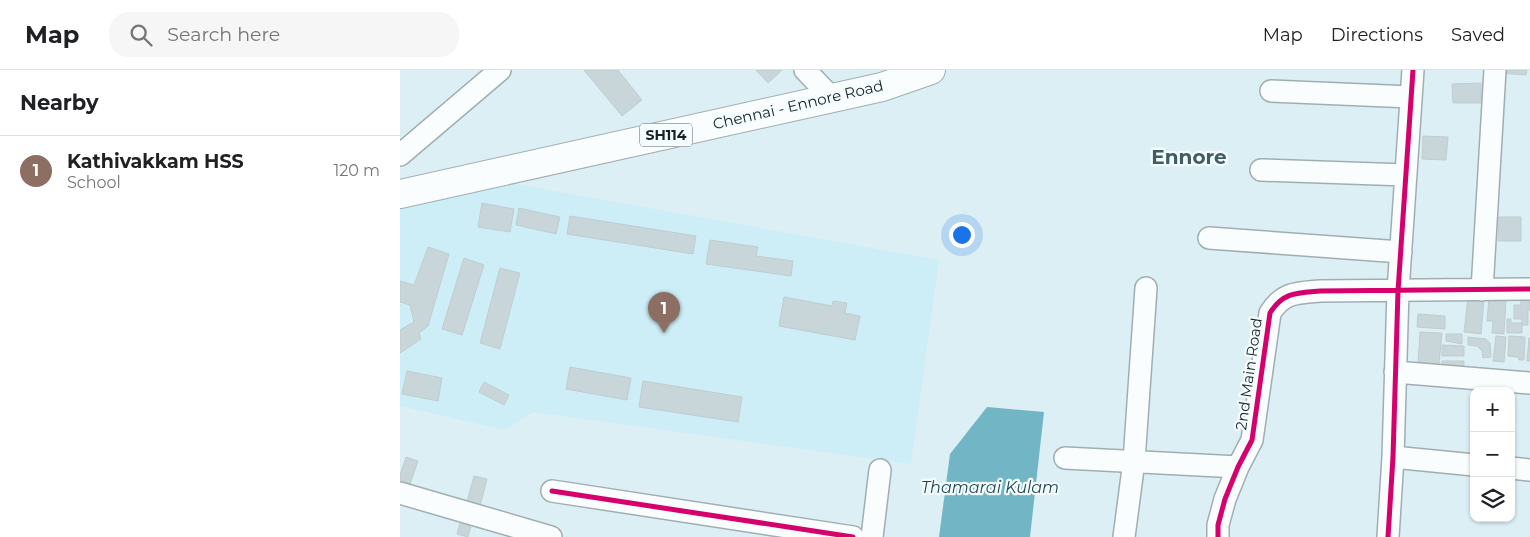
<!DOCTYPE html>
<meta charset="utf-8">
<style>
:root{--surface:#fff;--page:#f6f6f6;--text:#202124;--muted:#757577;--line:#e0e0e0;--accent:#111827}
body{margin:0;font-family:Montserrat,sans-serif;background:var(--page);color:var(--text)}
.controls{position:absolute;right:15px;bottom:15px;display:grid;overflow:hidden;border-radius:10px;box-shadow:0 1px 4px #0004}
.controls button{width:45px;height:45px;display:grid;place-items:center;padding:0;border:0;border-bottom:1px solid var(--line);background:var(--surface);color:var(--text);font:25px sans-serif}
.you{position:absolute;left:561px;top:164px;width:18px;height:18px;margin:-12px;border:4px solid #fff;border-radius:50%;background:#1a73e8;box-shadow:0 0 0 8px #1a73e833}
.badge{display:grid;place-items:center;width:32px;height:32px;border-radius:50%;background:var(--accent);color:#fff;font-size:16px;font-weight:700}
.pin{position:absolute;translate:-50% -41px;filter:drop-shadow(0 1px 2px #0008)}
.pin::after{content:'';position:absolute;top:26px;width:18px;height:15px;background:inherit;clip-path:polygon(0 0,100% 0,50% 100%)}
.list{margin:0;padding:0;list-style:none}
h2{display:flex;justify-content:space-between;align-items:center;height:65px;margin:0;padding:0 20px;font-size:21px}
h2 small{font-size:16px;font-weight:400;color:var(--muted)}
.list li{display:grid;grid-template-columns:32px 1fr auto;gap:15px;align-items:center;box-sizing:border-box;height:70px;padding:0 20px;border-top:1px solid var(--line)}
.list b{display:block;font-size:19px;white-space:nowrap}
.list p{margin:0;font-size:16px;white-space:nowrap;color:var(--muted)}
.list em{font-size:16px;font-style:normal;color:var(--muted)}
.icon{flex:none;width:28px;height:28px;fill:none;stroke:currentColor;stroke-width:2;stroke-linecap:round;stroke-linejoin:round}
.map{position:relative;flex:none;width:1130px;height:467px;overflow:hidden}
header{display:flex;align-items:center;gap:30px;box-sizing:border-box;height:70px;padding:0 25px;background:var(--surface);border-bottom:1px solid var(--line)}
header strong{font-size:24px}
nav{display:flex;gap:28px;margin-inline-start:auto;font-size:18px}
.search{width:350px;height:45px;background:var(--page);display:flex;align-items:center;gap:12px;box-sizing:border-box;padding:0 18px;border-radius:20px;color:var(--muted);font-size:19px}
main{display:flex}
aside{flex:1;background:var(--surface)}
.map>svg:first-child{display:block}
.built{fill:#cdeef7}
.water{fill:#72b6c6}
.building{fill:#c8d6da;stroke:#bfcdd1}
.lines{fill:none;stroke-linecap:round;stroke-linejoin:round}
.street-casing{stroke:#a0aeb2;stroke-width:24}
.primary-casing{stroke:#a0aeb2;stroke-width:30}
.street{stroke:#fafdfd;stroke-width:21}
.primary{stroke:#fafdfd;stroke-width:28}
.cycleway-casing{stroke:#f5fcfe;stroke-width:8}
.cycleway{stroke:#d6006c;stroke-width:5}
.labels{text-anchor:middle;stroke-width:4.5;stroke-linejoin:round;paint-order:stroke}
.shield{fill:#f5fcfe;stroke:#586367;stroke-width:1}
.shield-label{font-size:14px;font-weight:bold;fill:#152226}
.street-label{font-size:15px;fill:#152226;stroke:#f5fcfe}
.water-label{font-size:16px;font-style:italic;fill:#204751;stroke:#f5fcfe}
.district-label{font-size:20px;font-weight:bold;fill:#3e5d65;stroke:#f5fcfe}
</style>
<header>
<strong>Map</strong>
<div class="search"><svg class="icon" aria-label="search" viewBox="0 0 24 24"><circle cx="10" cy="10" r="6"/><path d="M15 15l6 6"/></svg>Search here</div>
<nav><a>Map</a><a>Directions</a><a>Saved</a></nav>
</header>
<main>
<aside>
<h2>Nearby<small></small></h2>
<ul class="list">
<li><span class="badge" style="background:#8d6e63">1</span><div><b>Kathivakkam HSS</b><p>School</p></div><em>120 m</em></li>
</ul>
</aside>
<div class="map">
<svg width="1130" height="467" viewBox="0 0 1130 467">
<rect width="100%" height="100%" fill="#dceff4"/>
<path class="built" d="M 110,113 L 539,190 L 511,394 L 133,342 L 105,360 L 0,336 L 0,138 Z"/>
<path class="water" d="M 587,337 L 644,342 L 630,467 L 539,467 L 550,384 Z"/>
<path class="building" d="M 184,0 L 218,0 L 242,30 L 222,46 Z
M 356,0 L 382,0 L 368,13 Z
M 1099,0 L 1127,0 L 1126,5 L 1099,3 Z
M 1081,13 L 1081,33 L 1053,33 L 1052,14 Z
M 1023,66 L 1048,67 L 1046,90 L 1022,89 Z
M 82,133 L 114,139 L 110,162 L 78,157 Z
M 119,138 L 160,147 L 156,164 L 116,155 Z
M 170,146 L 296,166 L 293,184 L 167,164 Z
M 1099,147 L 1121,147 L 1121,171 L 1098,171 Z
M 310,170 L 358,177 L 356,186 L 393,191 L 391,206 L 306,194 Z
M 28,177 L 49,184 L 28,256 L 19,263 L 21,269 L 0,283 L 0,260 L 14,252 L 10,235 L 0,232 L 0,211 L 14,215 Z
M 64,188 L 84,195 L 62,265 L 42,259 Z
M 100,198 L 120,203 L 100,279 L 80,273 Z
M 384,227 L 432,236 L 433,231 L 447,233 L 445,243 L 460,246 L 455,270 L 379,256 Z
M 1068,227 L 1084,228 L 1081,264 L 1064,262 Z
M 1089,228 L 1106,229 L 1104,264 L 1092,263 L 1093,251 L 1087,251 Z
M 1121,229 L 1130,229 L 1130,240 L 1128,240 L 1128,255 L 1122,255 L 1122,249 L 1114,249 L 1114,235 L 1121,235 Z
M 1018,244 L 1045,246 L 1045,259 L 1017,257 Z
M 1107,249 L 1111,249 L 1111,253 L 1122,253 L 1122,263 L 1107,263 Z
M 1020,262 L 1042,263 L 1039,294 L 1018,293 Z
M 1046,264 L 1062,264 L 1062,274 L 1046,271 Z
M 1096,266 L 1106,267 L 1104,292 L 1093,291 Z
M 1109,266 L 1125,267 L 1124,290 L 1119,290 L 1118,287 L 1108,286 Z
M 1068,267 L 1086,269 L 1090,273 L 1091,287 L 1083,288 L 1082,281 L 1077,276 L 1068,275 Z
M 1129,268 L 1130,268 L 1130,291 L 1127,291 Z
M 1042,275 L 1064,276 L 1064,286 L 1042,286 Z
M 1042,291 L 1064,291 L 1064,296 L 1042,296 Z
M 170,297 L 231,308 L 227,330 L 166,319 Z
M 7,301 L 42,308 L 38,331 L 2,324 Z
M 243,311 L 342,327 L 338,352 L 239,337 Z
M 84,312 L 109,325 L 104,335 L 79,322 Z
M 6,387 L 18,391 L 10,414 L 0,411 L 0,405 Z
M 74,406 L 87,409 L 80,436 L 67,432 Z
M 62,445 L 73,448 L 68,467 L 57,464 Z"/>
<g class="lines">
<g class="street-casing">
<path id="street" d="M 405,0 L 432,28
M 871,21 L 1011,27
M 0,85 L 100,0
M 861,100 L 1006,105
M 809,168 L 1001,182
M 1082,220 L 1095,0
M 995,302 L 1130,313
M 993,387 L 1074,395
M 665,388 L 838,397
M 1111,398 L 1130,400
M 152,421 L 453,467
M 0,423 L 151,467
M 472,467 L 480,400
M 724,467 L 734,391 L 746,218
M 818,467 L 818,455 L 825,429 L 838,397 L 852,370 L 870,243 C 883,222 897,223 920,221 L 1130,219
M 988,467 L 993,387 L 998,221 L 1013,0"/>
</g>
<g class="primary-casing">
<path id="primary" d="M 0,124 L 482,17 L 531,0"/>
</g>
<use href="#street" class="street"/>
<use href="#primary" class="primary"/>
<g class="cycleway-casing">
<path id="cycleway" d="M 152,421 L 453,467
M 818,467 L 818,455 L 825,429 L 838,397 L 852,370 L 870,243 C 883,222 897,223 920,221 L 1130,219
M 988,467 L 993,387 L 998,221 L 1013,0"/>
</g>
<use href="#cycleway" class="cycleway"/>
</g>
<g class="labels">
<rect class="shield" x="240" y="53.5" width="52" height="23" rx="4"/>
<g class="shield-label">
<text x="266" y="70">SH114</text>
</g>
<g class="street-label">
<text transform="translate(398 35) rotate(-13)" y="5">Chennai - Ennore Road</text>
<text transform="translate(849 304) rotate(-82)" y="5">2nd Main Road</text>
</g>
<g class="water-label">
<text x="590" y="423">Thamarai Kulam</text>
</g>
<g class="district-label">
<text x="789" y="94">Ennore</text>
</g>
</g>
</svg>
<div class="controls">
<button>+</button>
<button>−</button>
<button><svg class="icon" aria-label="layers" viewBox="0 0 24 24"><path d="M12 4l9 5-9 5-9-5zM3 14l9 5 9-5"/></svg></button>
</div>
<div class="you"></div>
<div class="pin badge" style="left:264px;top:263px;background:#8d6e63">1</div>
</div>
</main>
